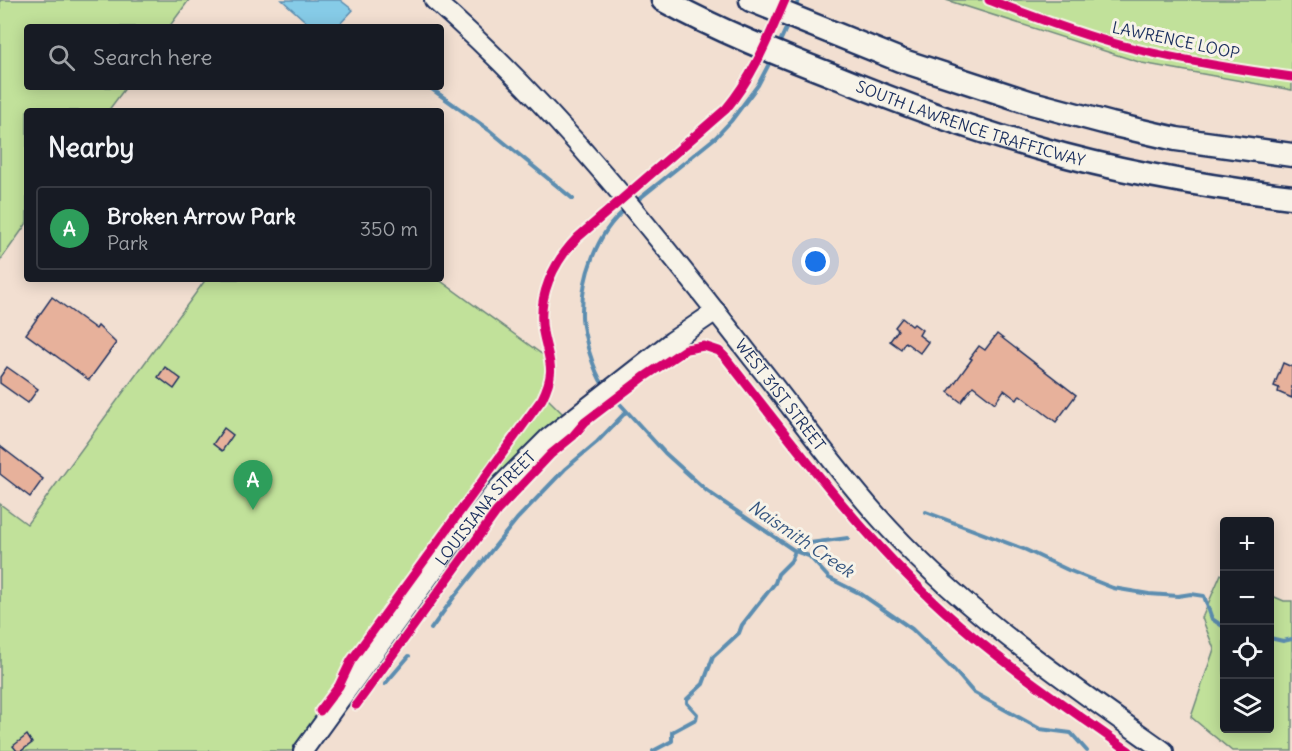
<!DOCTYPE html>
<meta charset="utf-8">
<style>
:root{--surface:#171b24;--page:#20242c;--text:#f1f3f6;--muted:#9ea1a6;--line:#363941;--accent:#c8321e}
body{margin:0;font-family:Delius,sans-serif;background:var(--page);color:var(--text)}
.controls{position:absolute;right:18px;bottom:18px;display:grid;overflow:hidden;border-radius:6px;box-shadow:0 3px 15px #0003}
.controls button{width:54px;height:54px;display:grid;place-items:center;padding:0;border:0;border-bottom:2px solid var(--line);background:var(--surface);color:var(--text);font:30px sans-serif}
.you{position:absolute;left:816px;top:262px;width:21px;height:21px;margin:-15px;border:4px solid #fff;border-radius:50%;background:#1a73e8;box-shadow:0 0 0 9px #1a73e833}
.badge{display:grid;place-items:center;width:39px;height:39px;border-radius:50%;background:var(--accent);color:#fff;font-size:20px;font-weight:700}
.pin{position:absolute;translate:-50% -50px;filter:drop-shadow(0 2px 3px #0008)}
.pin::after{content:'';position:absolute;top:32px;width:21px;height:18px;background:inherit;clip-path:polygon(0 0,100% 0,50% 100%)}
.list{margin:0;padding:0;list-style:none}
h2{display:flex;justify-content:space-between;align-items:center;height:78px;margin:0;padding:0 24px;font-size:26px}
h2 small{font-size:20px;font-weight:400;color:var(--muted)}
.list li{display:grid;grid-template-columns:39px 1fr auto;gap:18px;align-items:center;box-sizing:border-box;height:84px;margin:0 12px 12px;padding:0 12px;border:2px solid var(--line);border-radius:6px}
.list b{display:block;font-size:22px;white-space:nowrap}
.list p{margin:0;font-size:20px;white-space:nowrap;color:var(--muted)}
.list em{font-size:20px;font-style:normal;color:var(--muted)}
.icon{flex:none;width:33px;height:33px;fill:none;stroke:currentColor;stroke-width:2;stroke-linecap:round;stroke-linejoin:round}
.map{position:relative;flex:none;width:1292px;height:751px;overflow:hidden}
.search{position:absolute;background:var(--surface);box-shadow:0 3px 15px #0003;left:24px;top:24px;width:420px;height:66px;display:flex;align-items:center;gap:15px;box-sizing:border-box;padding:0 21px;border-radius:6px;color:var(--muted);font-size:22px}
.panel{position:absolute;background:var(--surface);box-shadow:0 3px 15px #0003;left:24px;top:108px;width:420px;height:174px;border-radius:6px}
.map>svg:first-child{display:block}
.green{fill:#c1e19a;stroke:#6e887c;stroke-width:1.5}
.water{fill:#86cbe7;stroke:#5b8db0;stroke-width:1.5}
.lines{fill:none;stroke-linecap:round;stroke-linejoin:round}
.stream{stroke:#5b8db0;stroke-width:4}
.building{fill:#e7b19b;stroke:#1b2f5e;stroke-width:1.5}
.secondary-casing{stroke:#1b2f5e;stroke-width:22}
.highway-casing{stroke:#1b2f5e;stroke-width:27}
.secondary{stroke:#f7f3e8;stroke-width:18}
.highway{stroke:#f7f3e8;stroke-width:22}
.cycleway-casing{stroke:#f7f3e8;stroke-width:13}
.cycleway{stroke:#d6006c;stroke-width:9}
.labels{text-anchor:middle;stroke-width:6;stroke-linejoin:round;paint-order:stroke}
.street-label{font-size:16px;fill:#1b2f5e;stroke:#f7f3e8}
.water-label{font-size:18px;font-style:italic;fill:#365680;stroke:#f7f3e8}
</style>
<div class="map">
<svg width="1292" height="751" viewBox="0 0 1292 751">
<rect width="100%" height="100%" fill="#f2dfd1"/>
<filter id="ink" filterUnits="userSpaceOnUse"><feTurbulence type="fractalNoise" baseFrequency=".0167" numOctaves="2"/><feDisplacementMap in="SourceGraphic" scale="12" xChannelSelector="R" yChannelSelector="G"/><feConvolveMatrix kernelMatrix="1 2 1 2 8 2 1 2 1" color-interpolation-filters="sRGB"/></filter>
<g filter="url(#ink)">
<path class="green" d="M 0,0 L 189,0 L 169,27 L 27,27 L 27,87 L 126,87 L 108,111 L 27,111 L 27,223 L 0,261 Z
M 946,0 L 1292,0 L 1292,90 L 1142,63 Z
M 206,279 L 438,279 L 547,358 C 550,373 547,381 541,394 L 548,399 L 564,415 L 519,455 L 491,484 L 454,530 L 294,751 L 0,751 L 0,504 L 27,524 Z
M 1221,574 L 1224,576 L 1224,728 L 1270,728 L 1270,595 L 1284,601 L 1292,601 L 1292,751 L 1232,751 L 1191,717 L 1214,649 L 1202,618 Z"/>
<path class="water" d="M 282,0 L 340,0 L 353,10 L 337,27 L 312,27 Z"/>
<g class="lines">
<path class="stream" d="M 794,10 L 799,0
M 778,46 L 789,22
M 429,87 L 489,130 L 573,199
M 634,203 L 716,137 L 731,121 L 758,85 L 772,58
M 604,386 C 596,375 592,361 588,348 C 586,338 582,327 582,316 C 581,279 596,233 626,209
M 611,394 L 665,453 L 707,491 L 795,551 L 809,556 L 829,578 L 861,594 L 912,629 L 955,671 L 973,692 L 1040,729 L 1071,733 L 1087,751
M 926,512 L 1026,550 L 1068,570 L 1113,588 L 1149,594 L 1178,596 L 1191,594 L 1204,596 L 1212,619 L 1224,627
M 431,629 L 454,597 L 517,519 L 565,469 L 597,442 L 626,412
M 1270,638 L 1283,641 L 1292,639
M 385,684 L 409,656
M 653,751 L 672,741 L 672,732 L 696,719 L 697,714 L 687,703 L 687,699 L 703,684 L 713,657 L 739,633 L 742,625 L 775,583 L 778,574 L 791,561 L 795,551 L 810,543 L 848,538"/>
</g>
<path class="building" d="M 52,297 L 96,329 L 98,326 L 116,343 L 89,380 L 26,334 Z
M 902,318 L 912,326 L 914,324 L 922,330 L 919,335 L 928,342 L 920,353 L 905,342 L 901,349 L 890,341 L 898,330 L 895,327 Z
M 997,334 L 1076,395 L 1056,422 L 1020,395 L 1017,400 L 1004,390 L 995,403 L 973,386 L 961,402 L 948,392 L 972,359 L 970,358 L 979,346 L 985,350 Z
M 1283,363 L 1292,367 L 1292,398 L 1278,392 L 1279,388 L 1274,386 Z
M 7,367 L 38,389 L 28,403 L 0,383 L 0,377 Z
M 165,367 L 181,379 L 174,389 L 158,377 Z
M 224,428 L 233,435 L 222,451 L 213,444 Z
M 0,446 L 43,479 L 30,497 L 0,474 Z
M 27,735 L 32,743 L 21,751 L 17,751 L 13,746 Z"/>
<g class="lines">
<g class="secondary-casing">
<g id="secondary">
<path id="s1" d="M 434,0 C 555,106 655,233 753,359 C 794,410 832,464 875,513 C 958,608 1061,678 1164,751"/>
<path id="s2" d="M 303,751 L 450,548 L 498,488 L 548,438 L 672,341 L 716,311"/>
</g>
</g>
<g class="highway-casing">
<g id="highway">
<path id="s3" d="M 663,0 C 719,31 778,54 837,77 C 903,104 970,129 1038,148 C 1121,172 1207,187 1292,197"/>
<path d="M 751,0 L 900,60 L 1032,103 L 1111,124 L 1176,139 L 1292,155"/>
</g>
</g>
<use href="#secondary" class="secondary"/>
<use href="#highway" class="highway"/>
<g class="cycleway-casing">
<path id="cycleway" d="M 989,0 C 1032,16 1075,33 1120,45 C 1176,60 1234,69 1292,77
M 356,705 L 497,511 L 551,454 L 573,436 L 585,422 L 644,377 L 686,349 L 704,346 L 719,351 L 725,357 C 795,446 861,535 944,611 C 1001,663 1066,706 1129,751
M 320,711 L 339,686 L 351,661 L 542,399 C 557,368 549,363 543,332 C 537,296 553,263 577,238 L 726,109 C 753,77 768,39 785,0"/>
</g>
<use href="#cycleway" class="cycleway"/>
</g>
</g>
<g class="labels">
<g class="street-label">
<text transform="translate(1176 40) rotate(12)" y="6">LAWRENCE LOOP</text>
<text dy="6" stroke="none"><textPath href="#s3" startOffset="332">SOUTH LAWRENCE TRAFFICWAY</textPath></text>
<text dy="6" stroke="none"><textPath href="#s1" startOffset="526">WEST 31ST STREET</textPath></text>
<text dy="6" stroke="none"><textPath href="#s2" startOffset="304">LOUISIANA STREET</textPath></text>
</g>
<g class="water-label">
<text transform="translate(801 539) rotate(34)" y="6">Naismith Creek</text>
</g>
</g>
</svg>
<div class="controls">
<button>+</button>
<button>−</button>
<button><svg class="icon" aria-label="locate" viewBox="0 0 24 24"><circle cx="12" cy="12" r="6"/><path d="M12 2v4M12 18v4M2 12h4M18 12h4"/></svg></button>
<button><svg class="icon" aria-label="layers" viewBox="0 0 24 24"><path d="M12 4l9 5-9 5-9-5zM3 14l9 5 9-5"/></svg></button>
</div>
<div class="you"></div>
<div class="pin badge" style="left:253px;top:510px;background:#2e9e5b">A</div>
<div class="search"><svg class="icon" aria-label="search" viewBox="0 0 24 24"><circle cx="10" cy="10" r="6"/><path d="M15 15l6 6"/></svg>Search here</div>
<section class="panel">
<h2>Nearby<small></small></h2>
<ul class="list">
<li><span class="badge" style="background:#2e9e5b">A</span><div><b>Broken Arrow Park</b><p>Park</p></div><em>350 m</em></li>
</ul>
</section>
</div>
